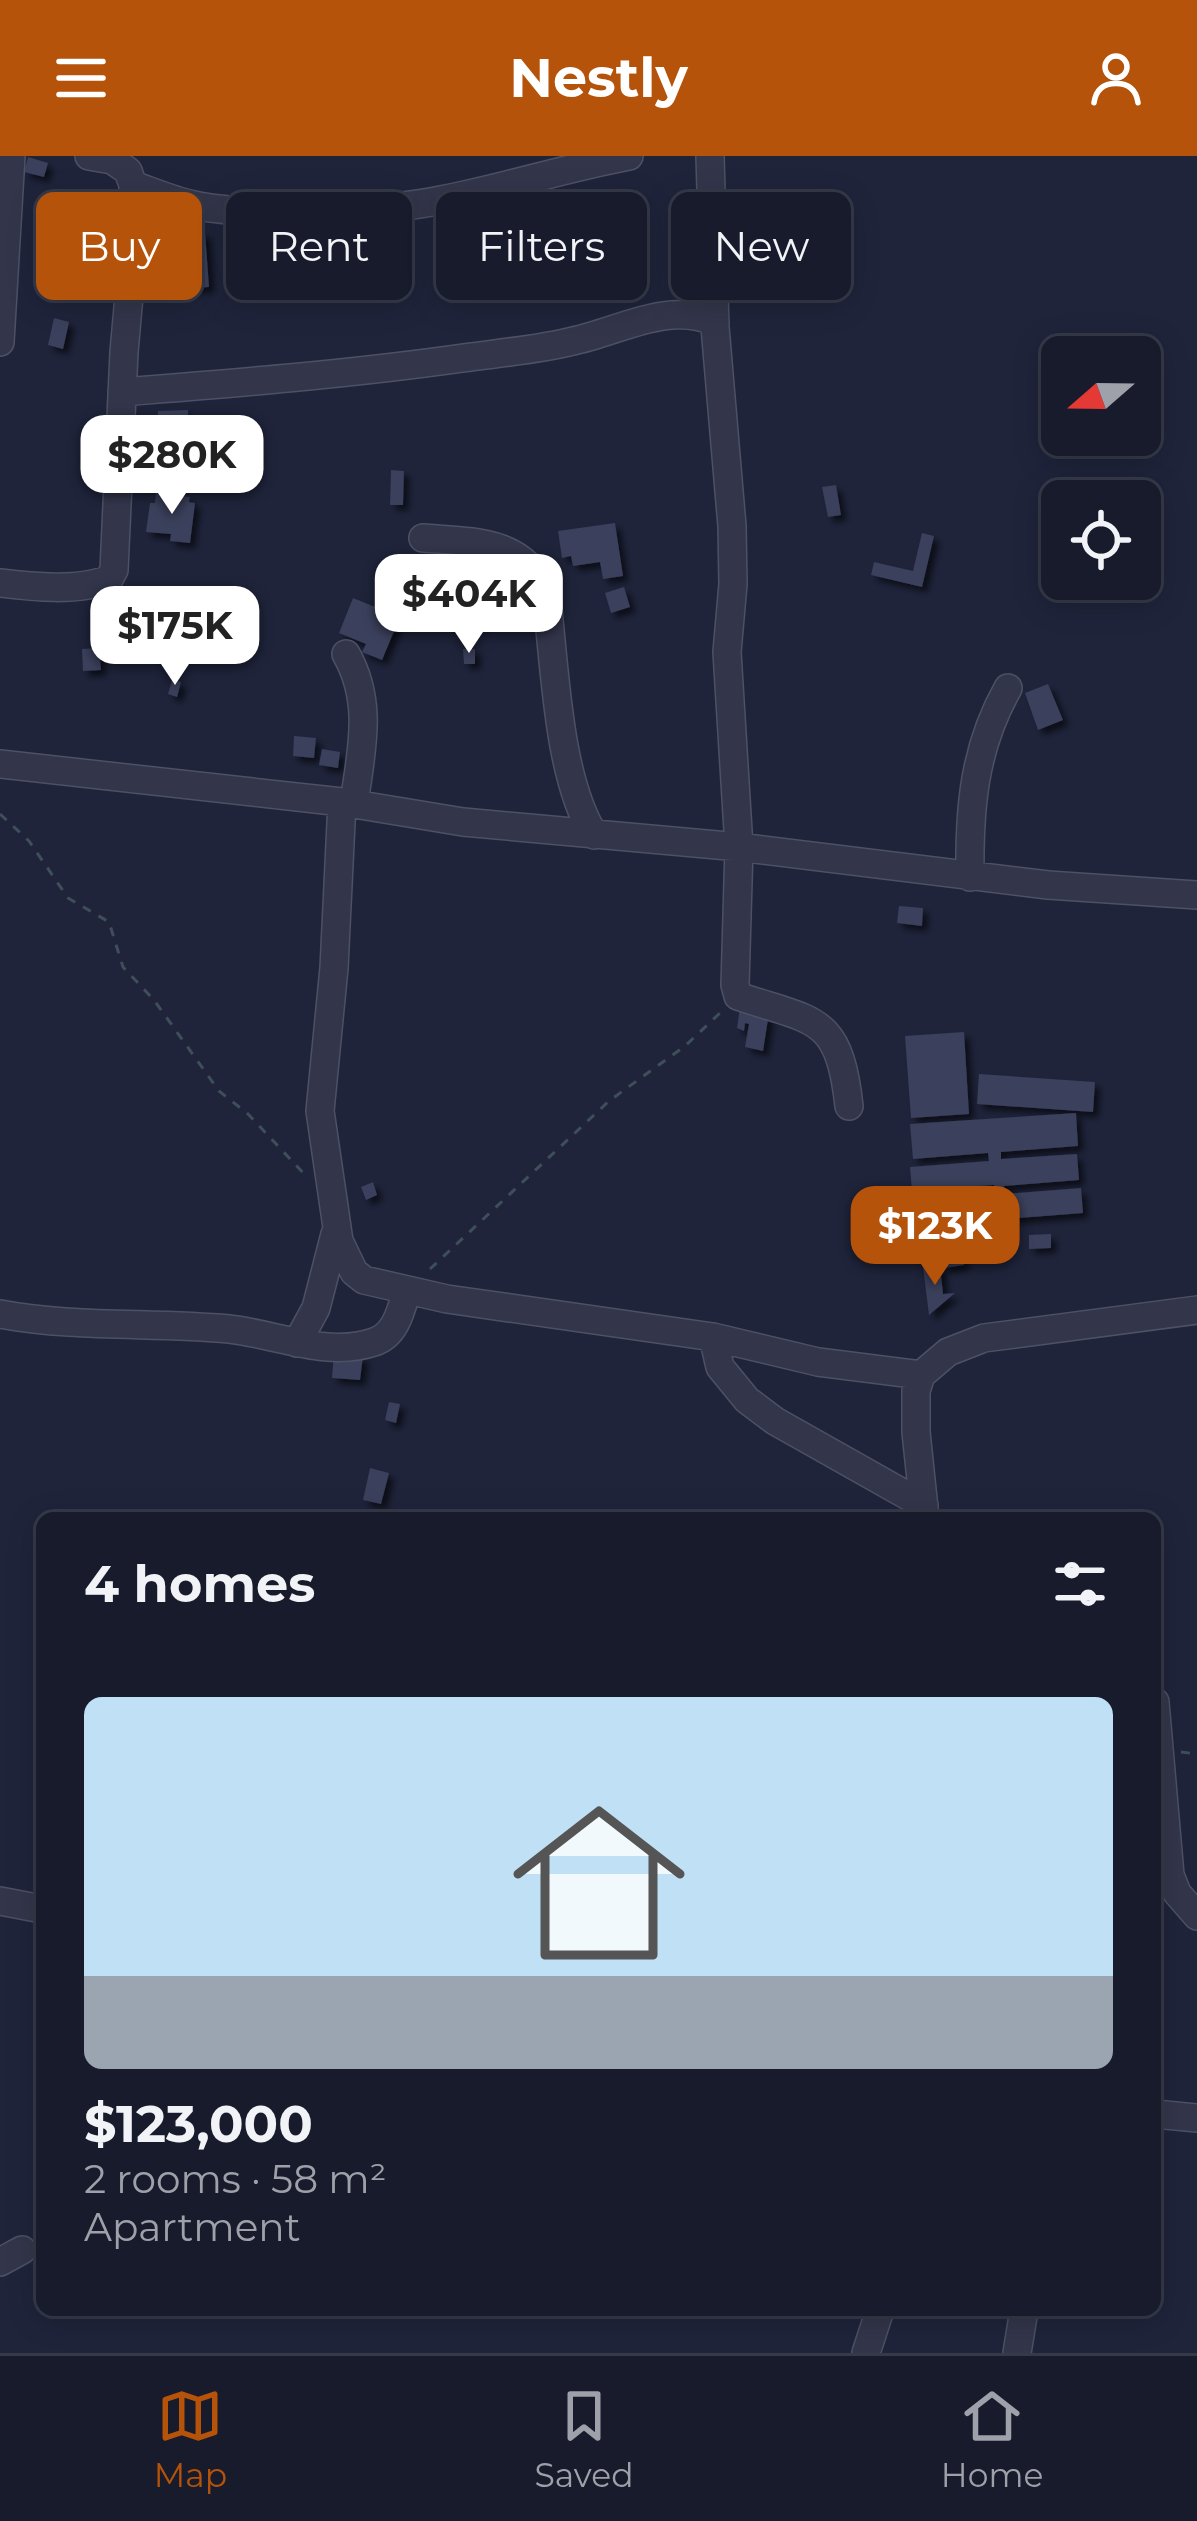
<!DOCTYPE html>
<html lang="en">
<head>
<meta charset="utf-8">
<style>
  :root { --surface:#171b2c; --page:#202434; --text:#f1f3f6; --muted:#9ea1a9; --line:#363948; --accent:#b45309 }
  body { margin:0; font-family:Montserrat,sans-serif; background:var(--page); color:var(--text); height:100vh; display:flex; flex-direction:column; font-size:45px; white-space:nowrap }
  * { box-sizing:border-box; margin:0 }
  p { font-size:39px; color:var(--muted) }
  .icon { flex:none; width:66px; height:66px; fill:none; stroke:currentColor; stroke-width:2; stroke-linecap:round; stroke-linejoin:round }
  .map { position:relative; flex:1; overflow:hidden }
  .drawer { position:absolute; left:36px; top:1356px; width:1125px; height:804px; display:flex; flex-direction:column; background:var(--surface); border-radius:18px; box-shadow:0 6px 30px #0003,0 0 0 3px var(--line) }
  .drawer>* { flex:none }
  .hud { position:absolute; left:36px; top:36px; width:1125px; height:108px; display:flex; gap:24px }
  .needle { width:78px; rotate:250deg }
  .controls { position:absolute; left:1041px; top:180px; display:grid; gap:24px }
  .controls a { display:grid; place-items:center; width:120px; height:120px; border-radius:18px; background:var(--surface); box-shadow:0 6px 30px #0003,0 0 0 3px var(--line); font-size:60px }
  .price { position:absolute; translate:-50% -102px; padding:0 27px; border-radius:24px; background:#fff; color:#222; font-size:39px; line-height:78px; filter:drop-shadow(0 3px 6px #0008) }
  .price::after { content:''; position:absolute; left:50%; top:72px; width:36px; height:27px; margin-left:-18px; background:inherit; clip-path:polygon(0 0,100% 0,50% 100%) }
  .price.selected { background:var(--accent); color:#fff }
  ul { padding:0; list-style:none }
  li { display:grid; align-content:center; gap:24px; height:636px; padding:0 48px }
  li+li { border-top:3px solid var(--line) }
  li span { display:grid; place-items:center; height:372px; border-radius:18px; color:#555 }
  li>.icon { margin-inline-start:auto }
  span .icon { width:216px; height:216px; fill:#fffc; stroke-width:1 }
  li b { font-size:51px }
  h2 { display:flex; justify-content:space-between; align-items:center; height:144px; padding:0 48px; font-size:51px }
  .tag { padding:0 42px; border-radius:18px; background:var(--surface); box-shadow:0 6px 30px #0003,0 0 0 3px var(--line); font-size:42px; line-height:108px }
  .tag.selected { background:var(--accent); color:#fff }
  header { display:flex; justify-content:space-between; align-items:center; height:156px; padding:0 48px; background:var(--accent); color:#fff; font-size:54px; font-weight:700 }
  .menu { display:flex; justify-content:space-around; align-items:center; height:168px; border-top:3px solid var(--line); background:var(--surface); font-size:33px; color:var(--muted) }
  .menu a { display:grid; justify-items:center; gap:6px }
  .menu .selected { color:var(--accent) }
  .map>svg:first-child { display:block }
  .building { fill:#3b3f5b; filter:url(#shadow) }
  .lines { fill:none; stroke-linecap:round; stroke-linejoin:round }
  .minor-casing { stroke:#4d5165; stroke-width:30 }
  .path { stroke:#3f4f59; stroke-width:3; stroke-dasharray:9 9; stroke-linecap:butt }
  .minor { stroke:#33364b; stroke-width:27 }
</style>
</head>
<body>
<header><svg class="icon" aria-label="menu" viewBox="0 0 24 24"><path d="M4 6h16M4 12h16M4 18h16"/></svg>Nestly<svg class="icon" aria-label="person" viewBox="0 0 24 24"><circle cx="12" cy="8" r="4"/><path d="M4 21q1-7 8-7t8 7"/></svg></header>
<div class="map">
<svg width="1197" height="2197" viewBox="0 0 1197 2197">
  <defs>
    <filter id="shadow"><feDropShadow dx="5.5" dy="5.5" stdDeviation="3" flood-color="#0009"/></filter>
  </defs>
  <rect width="100%" height="100%" fill="#1f243b"/>
  <path class="building" d="M28,1l20,6 -4,14 -20,-5z
    M205,76l4,55 -31,2 -3,-55z
    M326,98h12v30h-13z
    M54,162l15,4 -6,27 -15,-4z
    M188,254l2,53 -34,1 2,-53z
    M391,314l13,1 -1,34h-13z
    M836,329l5,30 -13,2 -6,-30z
    M156,337l34,4 -1,5 6,1 -5,40 -20,-2 1,-7 -25,-2 4,-29h5z
    M615,367l8,53 -20,3 -3,-17 -27,4 -2,-10 -9,2 -4,-27z
    M922,377l12,3 -12,51 -51,-12 3,-13 39,9z
    M624,431l6,20 -19,6 -6,-20z
    M353,442l47,19 -18,43 -20,-8 4,-8 -27,-11z
    M99,492l2,22 -18,1 -1,-22z
    M463,493h12v15h-11z
    M172,524l9,2 -4,15 -9,-3z
    M1048,528l15,36 -25,10 -13,-37z
    M294,580l22,2 -2,20 -21,-2z
    M322,593l18,3 -2,16 -19,-3z
    M899,750l24,2 -1,18 -25,-3z
    M740,851l29,6 -6,38 -18,-4 4,-23 -4,-1 -1,8 -7,-3z
    M964,876l5,82 -58,4 -6,-82z
    M979,918l116,8 -2,30 -116,-8z
    M1076,957l2,33 -77,6v7l76,-5 2,26 -75,6 1,8 76,-6 2,25 -168,13 -2,-27 82,-6 -1,-8 -82,6 -2,-24 79,-6 -1,-8 -75,6 -3,-35z
    M373,1026l4,13 -11,5 -5,-13z
    M1051,1078v14l-22,1v-14z
    M963,1098l1,11 -20,3 -2,-12z
    M940,1109l3,29 12,-1 -26,22 -6,-48z
    M334,1197l29,3 -3,24 -28,-2z
    M389,1246l11,2 -4,19 -11,-3z
    M370,1312l19,5 -8,31 -18,-4z"/>
  <g class="lines">
    <defs>
      <path id="minor" d="M710,0l5,171 17,199 1,58 -6,68 12,195 -4,138 3,11c76,26 101,18 111,110
        M133,29c20,7 41,16 61,20 54,12 193,7 247,-5 63,-12 124,-32 188,-44
        M0,186l11,-186
        M122,236c114,-9 228,-18 341,-34 36,-5 74,-8 110,-17 47,-10 95,-40 142,-19
        M423,382c51,4 99,1 123,54 9,72 11,183 48,243
        M0,427c31,4 79,9 109,-4l5,-9 10,-218 10,-112 -1,-55 -5,-14 -16,-11 -23,-4
        M346,498c28,49 15,97 8,150
        M0,608l342,38 121,20 276,25 309,38 149,10
        M342,646l-8,166 -14,143 19,130 15,31 10,8 83,19 266,38 105,25 103,13
        M970,721c-1,-69 4,-129 38,-189
        M0,1158c74,14 154,8 229,15 47,5 98,29 145,13 22,-7 27,-32 33,-52
        M713,1181l7,30 27,33 28,21 149,84
        M297,1187l19,-35 19,-74
        M925,1362l-9,-86v-41l5,-16 27,-23 36,-14 213,-28
        M1155,1546l15,173 7,18 20,23
        M0,1745l42,8
        M1155,1958l42,4
        M0,2106l22,-12
        M866,2197l14,-43
        M1017,2197l7,-43"/>
    </defs>
    <use href="#minor" class="minor-casing"/>
    <path class="path" d="M0,658l29,27 39,57 41,24 14,45 31,33 65,91 29,23 59,63
      M430,1113l179,-168 76,-55 35,-33
      M1181,1596l16,2"/>
    <use href="#minor" class="minor"/>
  </g>
</svg>
<div class="controls">
<a><svg class="needle" viewBox="-14 -14 28 28"><path d="M0-13l5 13h-10z" fill="#e53935"/><path d="M0 13l5-13h-10z" fill="#9ea1a9"/></svg></a>
<a><svg class="icon" aria-label="locate" viewBox="0 0 24 24"><circle cx="12" cy="12" r="6"/><path d="M12 2v4M12 18v4M2 12h4M18 12h4"/></svg></a>
</div>
<b class="price" style="left:172px;top:361px">$280K</b>
<b class="price" style="left:469px;top:500px">$404K</b>
<b class="price" style="left:175px;top:532px">$175K</b>
<b class="price selected" style="left:935px;top:1132px">$123K</b>
<div class="hud">
<a class="tag selected">Buy</a>
<a class="tag">Rent</a>
<a class="tag">Filters</a>
<a class="tag">New</a>
</div>
<section class="drawer">
<h2>4 homes<svg class="icon" aria-label="filters" viewBox="0 0 24 24"><path d="M4 7h16M4 17h16"/><circle cx="9" cy="7" r="2"/><circle cx="15" cy="17" r="2"/></svg></h2>
<ul>
<li><span style="background:linear-gradient(#bfe0f5 75%,#9aa5b1 0)"><svg class="icon" aria-label="home" viewBox="0 0 24 24"><path d="M3 11l9-7 9 7M6 9v11h12V9"/></svg></span><div><b>$123,000</b><p>2 rooms · 58 m²</p><p>Apartment</p></div></li>
</ul>
</section>
</div>
<nav class="menu">
<a class="selected"><svg class="icon" aria-label="map" viewBox="0 0 24 24"><path d="M3 6l6-2 6 2 6-2v14l-6 2-6-2-6 2zM9 4v14M15 6v14"/></svg>Map</a>
<a><svg class="icon" aria-label="saved" viewBox="0 0 24 24"><path d="M7 4h10v16l-5-4-5 4z"/></svg>Saved</a>
<a><svg class="icon" aria-label="home" viewBox="0 0 24 24"><path d="M3 11l9-7 9 7M6 9v11h12V9"/></svg>Home</a>
</nav>
</body>
</html>
